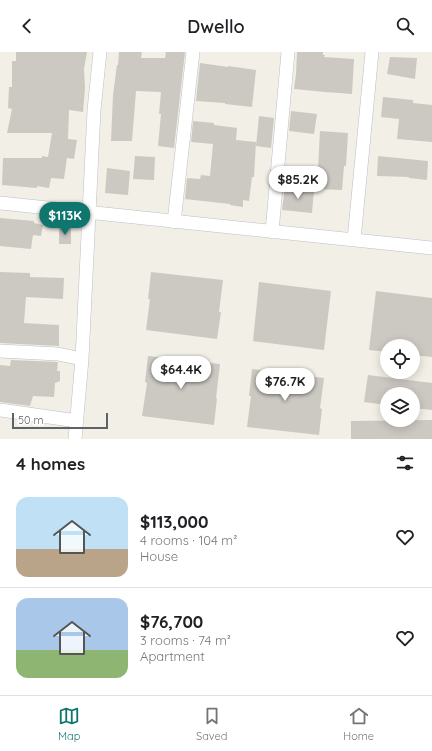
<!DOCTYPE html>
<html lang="en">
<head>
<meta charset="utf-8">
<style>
  :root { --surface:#fff; --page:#f6f6f6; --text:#202124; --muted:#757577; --line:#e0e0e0; --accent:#0f766e }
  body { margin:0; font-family:Quicksand,sans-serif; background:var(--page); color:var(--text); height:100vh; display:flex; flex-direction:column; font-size:15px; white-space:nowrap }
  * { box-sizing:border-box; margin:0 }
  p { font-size:13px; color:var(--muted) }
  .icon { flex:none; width:22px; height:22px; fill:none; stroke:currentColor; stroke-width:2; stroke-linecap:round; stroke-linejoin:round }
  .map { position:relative; height:387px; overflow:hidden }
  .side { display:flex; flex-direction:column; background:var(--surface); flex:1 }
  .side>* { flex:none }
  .tools { position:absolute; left:380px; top:287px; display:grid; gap:8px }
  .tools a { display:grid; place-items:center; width:40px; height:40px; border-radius:50%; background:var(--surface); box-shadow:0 2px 10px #0003; font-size:20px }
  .scale { position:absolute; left:12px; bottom:10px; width:96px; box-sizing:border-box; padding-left:4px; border:2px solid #5d6168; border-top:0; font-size:11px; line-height:14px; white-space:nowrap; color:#5d6168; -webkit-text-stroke:3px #fff; paint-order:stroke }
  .price { position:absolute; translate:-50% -34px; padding:0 9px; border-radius:14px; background:#fff; color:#222; font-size:13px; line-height:26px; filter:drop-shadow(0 1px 2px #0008) }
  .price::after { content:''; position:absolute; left:50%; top:24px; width:12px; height:9px; margin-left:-6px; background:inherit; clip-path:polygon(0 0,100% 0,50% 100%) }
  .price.active { background:var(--accent); color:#fff }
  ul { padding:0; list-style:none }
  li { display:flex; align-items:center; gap:12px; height:100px; padding:0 16px }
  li+li { border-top:1px solid var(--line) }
  li span { display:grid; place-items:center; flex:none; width:112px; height:80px; border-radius:12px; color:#555 }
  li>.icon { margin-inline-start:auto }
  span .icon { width:48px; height:48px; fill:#fffc; stroke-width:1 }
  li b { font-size:17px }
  h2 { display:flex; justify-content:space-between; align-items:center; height:48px; padding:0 16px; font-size:17px }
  header { display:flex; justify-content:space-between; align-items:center; height:52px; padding:0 16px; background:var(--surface); font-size:18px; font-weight:600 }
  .tab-bar { display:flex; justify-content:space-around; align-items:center; height:56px; border-top:1px solid var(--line); background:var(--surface); font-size:11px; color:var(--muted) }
  .tab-bar a { display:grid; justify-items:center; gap:2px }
  .tab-bar .active { color:var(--accent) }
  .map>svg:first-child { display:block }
  .building { fill:#ccc9c3 }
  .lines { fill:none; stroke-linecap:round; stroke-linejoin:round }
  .street-casing { stroke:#bdbfc6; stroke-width:14 }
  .street { stroke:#fff; stroke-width:13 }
</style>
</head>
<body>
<header><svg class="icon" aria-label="back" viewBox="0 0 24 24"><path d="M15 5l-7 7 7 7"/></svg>Dwello<svg class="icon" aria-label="search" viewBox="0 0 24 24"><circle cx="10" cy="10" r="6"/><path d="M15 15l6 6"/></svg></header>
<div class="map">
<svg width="432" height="387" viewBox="0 0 432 387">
  <rect width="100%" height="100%" fill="#f1efe6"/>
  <path class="building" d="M16,0h71l-3,17 1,19 -2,24 -14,-2 -1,29 9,1 -3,19 -7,-1 -3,21 -13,-1 -2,10 -12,-2v2l-35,-3 1,-27h39v-2l6,1 4,-24h-45l5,-24 -4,-1 1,-21h3v-26h4z
    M119,0h23l-1,6h24l1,-6h19l-11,96 -16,-2 3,-32h-2l2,-22 -25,-1 -4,50h-21l2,-46 4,-30h1z
    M297,0h26v3h2l-1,2 30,2 -2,35 -27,-2 -31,-3 2,-15z
    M390,5l27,1 -2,21 -28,-5z
    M200,11l28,4v-1l28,4 -4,37 -27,-3v-1l-29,-2z
    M383,45l30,3v3l19,2v37l-35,-3 2,-20 -18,-2z
    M291,59l26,3 -3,20 -25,-3z
    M259,64l15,2 -3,30 -15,-2z
    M193,69l21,2v2l23,3 -1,12 20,2 -2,35h-2l-3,24 -6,-1v7l-13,-2v-1l-45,-5 2,-21 13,1 1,-4 9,1 3,-32 -22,-2z
    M320,79l28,2 -2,33h-2l-2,24 -28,-1 2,-20h2z
    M135,104l20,1 -1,23 -21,-1z
    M378,104l50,5 -1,19 -18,-2v-1l-32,-1z
    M107,116l23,3 -2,24 -23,-2z
    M285,135l29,3 -2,23 -30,-3z
    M0,166l34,3v2l9,2 -2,11 -8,-1 -2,14 -31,-3z
    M59,175l12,1v16h-12z
    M0,220l30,1v4l34,1 -1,21 -37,-2 -2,26 35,2v21l-59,-3z
    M151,220l72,8 -4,32h2l-4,27 -71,-9 4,-31h-2z
    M259,230l72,9 -7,59 -71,-9z
    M376,239l56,7v59l-19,-2v-9h-26v6l-18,-2z
    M148,304l72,8 -4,34h1l-3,27 -72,-9 5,-33 -2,-1z
    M11,308l47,2 -1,9h3v10l-5,2 -1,14 -21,-1 -3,10 -30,-4v-37l10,1z
    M252,317l72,9 -4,30 2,1 -3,26 -72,-8 4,-31h-2z
    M368,323l64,8v27l-19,-2v-14h-26v11l-23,-3z
    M432,368v19h-81v-18z"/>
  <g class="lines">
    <defs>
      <path id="street" d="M0,151l432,45
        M174,170l19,-170
        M272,180l16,-180
        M354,188l18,-188
        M0,299l58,3 24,5
        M0,358l77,11
        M75,387l7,-80 12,-249 6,-58"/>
    </defs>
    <use href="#street" class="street-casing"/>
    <use href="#street" class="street"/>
  </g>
</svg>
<div class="tools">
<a><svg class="icon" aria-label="locate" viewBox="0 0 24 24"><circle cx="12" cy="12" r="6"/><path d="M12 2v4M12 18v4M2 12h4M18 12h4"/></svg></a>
<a><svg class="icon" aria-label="layers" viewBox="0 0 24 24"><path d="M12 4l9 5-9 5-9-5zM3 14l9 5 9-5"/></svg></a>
</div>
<div class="scale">50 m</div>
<b class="price" style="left:298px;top:148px">$85.2K</b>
<b class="price active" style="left:65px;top:184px">$113K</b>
<b class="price" style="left:181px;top:338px">$64.4K</b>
<b class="price" style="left:285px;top:350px">$76.7K</b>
</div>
<section class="side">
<h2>4 homes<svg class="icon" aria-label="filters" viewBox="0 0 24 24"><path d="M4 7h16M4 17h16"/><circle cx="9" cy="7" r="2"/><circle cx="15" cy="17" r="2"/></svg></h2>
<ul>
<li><span style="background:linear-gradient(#bfe0f5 65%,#b9a48a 0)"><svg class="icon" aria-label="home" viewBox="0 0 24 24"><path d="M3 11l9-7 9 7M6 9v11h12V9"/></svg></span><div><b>$113,000</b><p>4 rooms · 104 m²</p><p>House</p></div><svg class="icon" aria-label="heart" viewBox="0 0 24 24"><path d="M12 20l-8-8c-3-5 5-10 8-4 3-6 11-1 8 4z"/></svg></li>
<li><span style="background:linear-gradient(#a9c7e8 65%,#8fb573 0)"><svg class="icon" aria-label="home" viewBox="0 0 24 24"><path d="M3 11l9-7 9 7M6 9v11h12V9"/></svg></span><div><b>$76,700</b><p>3 rooms · 74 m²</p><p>Apartment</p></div><svg class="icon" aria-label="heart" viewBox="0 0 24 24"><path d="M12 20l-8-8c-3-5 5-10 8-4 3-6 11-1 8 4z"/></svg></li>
</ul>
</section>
<nav class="tab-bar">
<a class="active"><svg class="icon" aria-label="map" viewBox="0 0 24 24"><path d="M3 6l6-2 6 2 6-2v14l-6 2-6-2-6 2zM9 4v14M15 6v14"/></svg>Map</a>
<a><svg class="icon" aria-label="saved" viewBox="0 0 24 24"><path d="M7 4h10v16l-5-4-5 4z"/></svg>Saved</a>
<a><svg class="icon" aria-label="home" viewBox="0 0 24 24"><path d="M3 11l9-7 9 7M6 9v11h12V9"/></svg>Home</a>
</nav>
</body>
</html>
